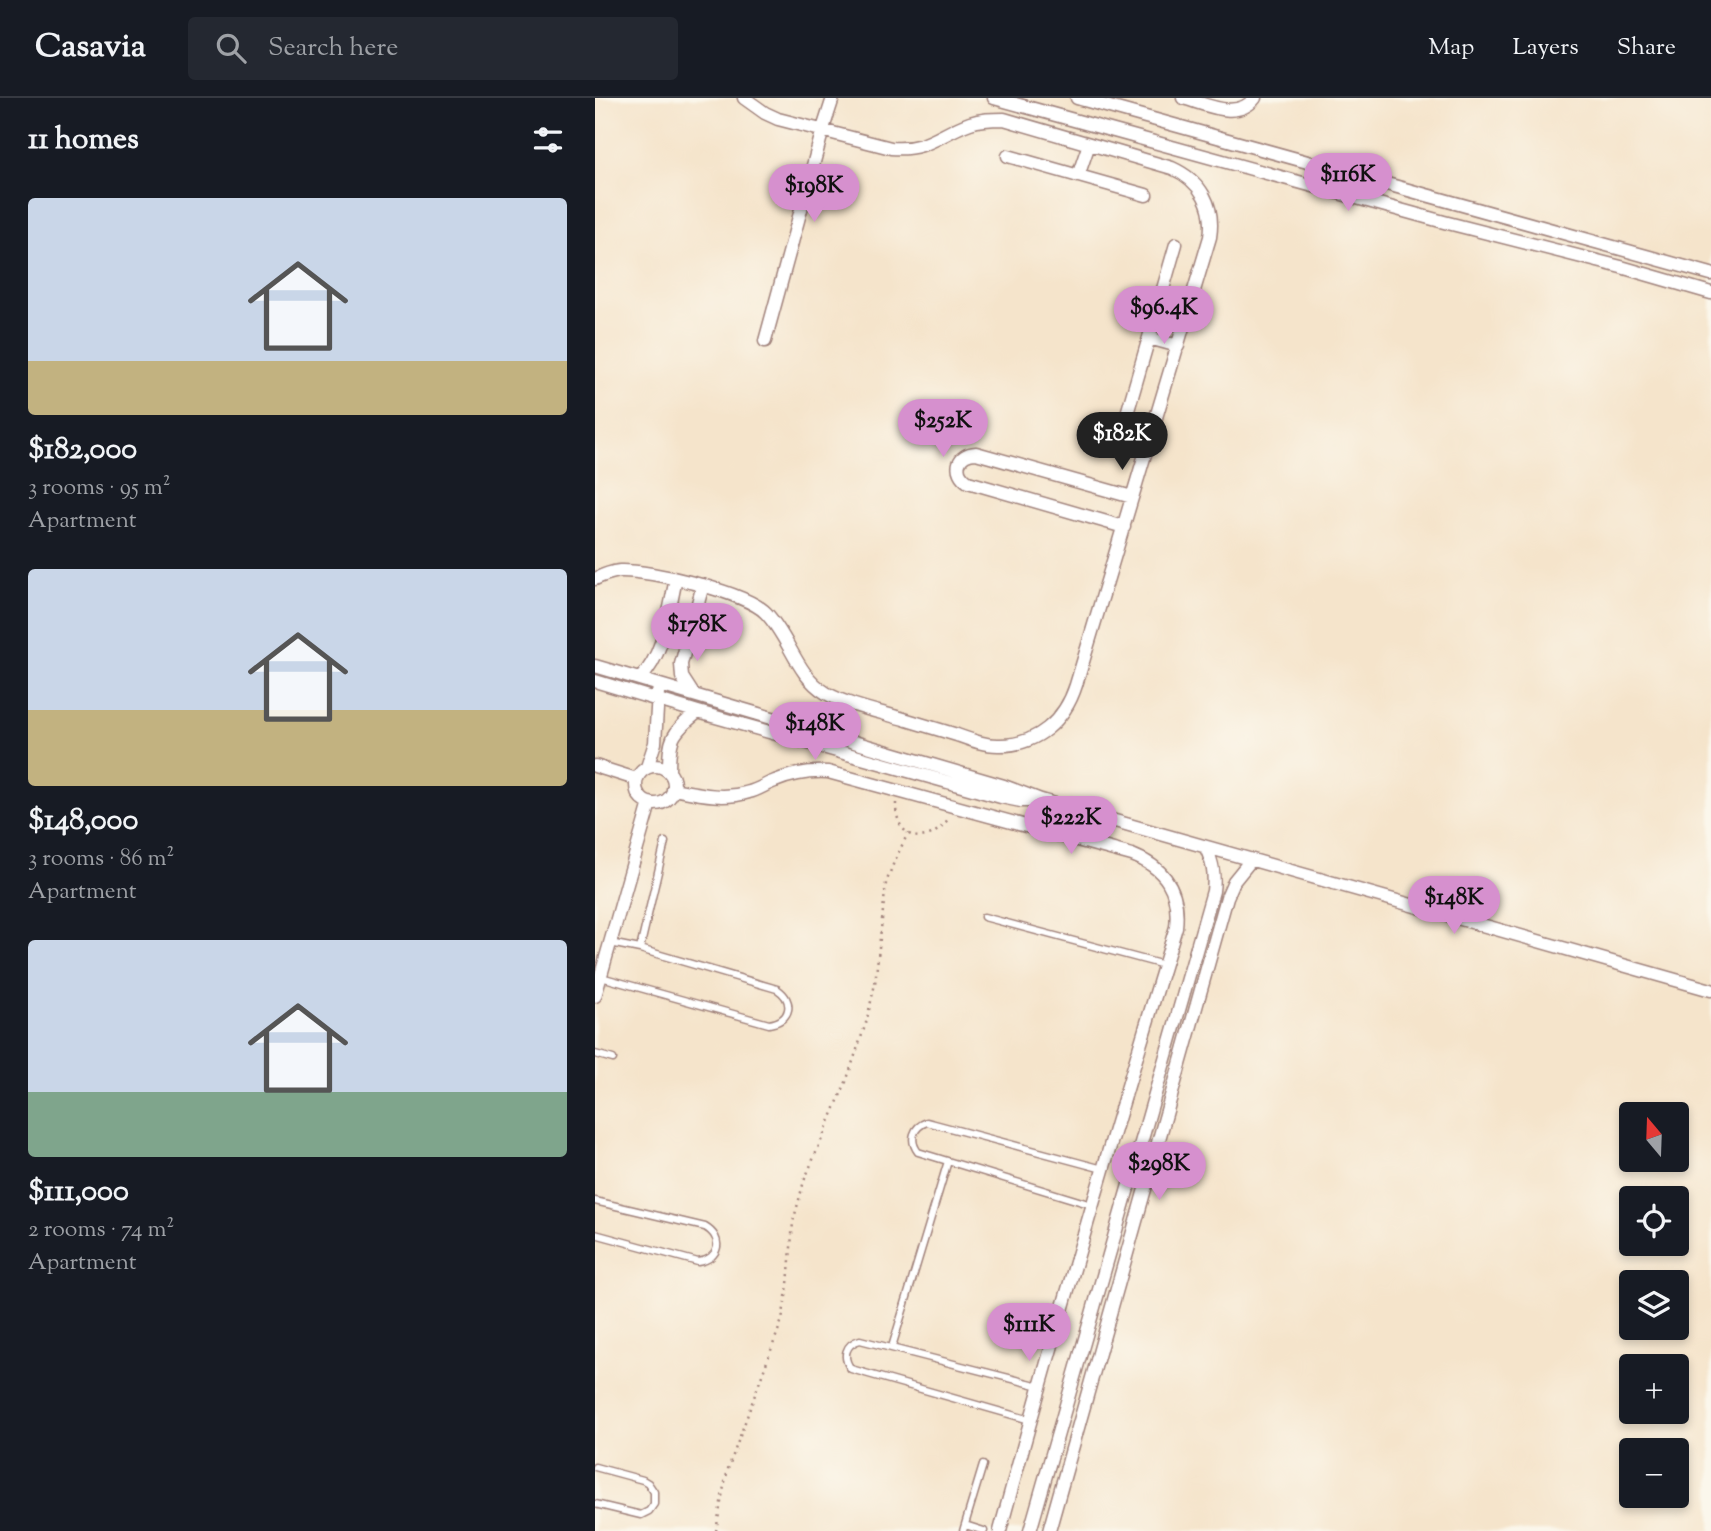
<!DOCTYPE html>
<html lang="en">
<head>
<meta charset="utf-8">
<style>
  :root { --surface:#171b24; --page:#242831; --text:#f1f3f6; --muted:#9ea1a6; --line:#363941; --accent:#d690ce }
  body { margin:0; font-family:"Sorts Mill Goudy",serif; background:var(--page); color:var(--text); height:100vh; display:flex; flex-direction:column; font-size:26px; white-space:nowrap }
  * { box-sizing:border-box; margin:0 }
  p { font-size:23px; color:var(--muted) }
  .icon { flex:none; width:38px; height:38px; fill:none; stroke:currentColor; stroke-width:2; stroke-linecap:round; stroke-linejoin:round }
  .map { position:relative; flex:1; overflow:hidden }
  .side { display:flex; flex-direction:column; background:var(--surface); width:595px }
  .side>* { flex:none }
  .needle { width:46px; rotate:341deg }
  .buttons { position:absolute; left:1024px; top:1004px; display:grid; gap:14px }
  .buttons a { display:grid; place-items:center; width:70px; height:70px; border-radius:7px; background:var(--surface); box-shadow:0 4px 10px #0003; font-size:35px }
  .price { position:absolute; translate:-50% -60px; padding:0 16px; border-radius:24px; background:var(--accent); color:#111; font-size:23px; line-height:46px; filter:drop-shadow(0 2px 4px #0008) }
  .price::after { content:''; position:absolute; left:50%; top:42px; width:21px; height:16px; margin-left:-10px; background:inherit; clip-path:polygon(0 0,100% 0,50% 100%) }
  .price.current { background:#222; color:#fff }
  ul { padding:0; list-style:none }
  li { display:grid; align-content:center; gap:14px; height:371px; padding:0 28px }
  li span { display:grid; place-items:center; height:217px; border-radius:7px; color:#555 }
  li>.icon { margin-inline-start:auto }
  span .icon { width:126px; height:126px; fill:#fffc; stroke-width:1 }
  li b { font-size:30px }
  h2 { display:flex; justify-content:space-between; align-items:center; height:84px; padding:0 28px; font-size:30px }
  header { display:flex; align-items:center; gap:42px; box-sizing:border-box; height:98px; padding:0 35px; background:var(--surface); border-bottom:2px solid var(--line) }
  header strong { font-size:33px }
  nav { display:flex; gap:38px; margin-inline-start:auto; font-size:24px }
  .search { width:490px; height:63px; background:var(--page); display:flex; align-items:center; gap:18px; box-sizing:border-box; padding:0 24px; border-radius:7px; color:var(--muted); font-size:26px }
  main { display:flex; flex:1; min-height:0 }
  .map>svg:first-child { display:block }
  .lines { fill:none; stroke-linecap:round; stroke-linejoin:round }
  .service-casing { stroke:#a0827b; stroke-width:9 }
  .minor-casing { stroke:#a0827b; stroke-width:15 }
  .path { stroke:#a0827b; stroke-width:2.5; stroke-dasharray:2 5; stroke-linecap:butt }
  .service { stroke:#fff; stroke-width:6 }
  .minor { stroke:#fff; stroke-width:12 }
</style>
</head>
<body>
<header>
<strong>Casavia</strong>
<div class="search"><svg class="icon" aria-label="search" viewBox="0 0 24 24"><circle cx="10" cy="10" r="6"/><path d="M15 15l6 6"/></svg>Search here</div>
<nav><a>Map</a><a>Layers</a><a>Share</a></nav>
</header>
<main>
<section class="side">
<h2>11 homes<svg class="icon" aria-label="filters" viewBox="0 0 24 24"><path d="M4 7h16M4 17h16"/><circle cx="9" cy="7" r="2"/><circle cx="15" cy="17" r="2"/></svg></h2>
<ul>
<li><span style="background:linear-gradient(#c9d6e8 75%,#c2b280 0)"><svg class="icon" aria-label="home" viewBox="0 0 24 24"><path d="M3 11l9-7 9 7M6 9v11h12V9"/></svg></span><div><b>$182,000</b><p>3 rooms · 95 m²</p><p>Apartment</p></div></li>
<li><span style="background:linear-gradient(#c9d6e8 65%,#c2b280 0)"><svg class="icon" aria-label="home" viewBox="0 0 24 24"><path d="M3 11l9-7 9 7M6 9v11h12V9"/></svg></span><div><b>$148,000</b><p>3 rooms · 86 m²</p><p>Apartment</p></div></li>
<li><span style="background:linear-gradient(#c9d6e8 70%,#7fa58c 0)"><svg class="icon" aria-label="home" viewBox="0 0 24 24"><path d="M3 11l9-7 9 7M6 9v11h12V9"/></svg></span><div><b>$111,000</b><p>2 rooms · 74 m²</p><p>Apartment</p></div></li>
</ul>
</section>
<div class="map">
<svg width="1116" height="1433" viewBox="0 0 1116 1433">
  <rect width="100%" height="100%" fill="#fbf7ec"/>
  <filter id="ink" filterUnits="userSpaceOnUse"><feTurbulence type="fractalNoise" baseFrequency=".0143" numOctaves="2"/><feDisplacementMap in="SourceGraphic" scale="14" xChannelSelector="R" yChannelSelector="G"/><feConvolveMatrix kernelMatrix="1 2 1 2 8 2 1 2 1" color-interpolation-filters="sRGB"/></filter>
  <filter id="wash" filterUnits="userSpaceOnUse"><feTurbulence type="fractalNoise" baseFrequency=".00686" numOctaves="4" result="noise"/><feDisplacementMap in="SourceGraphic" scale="28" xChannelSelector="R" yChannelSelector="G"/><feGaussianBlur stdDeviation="1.57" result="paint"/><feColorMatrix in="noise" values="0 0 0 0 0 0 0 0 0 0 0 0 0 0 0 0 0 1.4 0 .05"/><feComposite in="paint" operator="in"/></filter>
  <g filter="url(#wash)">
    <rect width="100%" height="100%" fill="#f5e4cb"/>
  </g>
  <g filter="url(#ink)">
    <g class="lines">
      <defs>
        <path id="service" d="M389,819l180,48
          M45,851l25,-107
          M6,879l168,47c22,-3 26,-23 8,-35l-137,-40 -30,-6
          M0,956l18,5
          M0,1103l110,26c19,11 15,32 -7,35l-103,-28
          M497,1107l-174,-53c-9,-12 -5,-25 9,-30l176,47
          M297,1249l56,-186
          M435,1322l-179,-51c-9,-12 -6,-25 9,-29l180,46
          M0,1369l48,13 5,3 6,9v12l-5,7 -8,4 -46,-11
          M370,1427l19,6
          M368,1433l20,-66"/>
        <path id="minor" d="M399,0l450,124 177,45 90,26
          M482,0l634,176
          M588,0c23,6 54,23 72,0
          M413,58l138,39
          M483,78l11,-32
          M554,240l29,8
          M170,243l58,-212 10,-31
          M525,340l56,-194
          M529,429l-156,-45c-16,-11 -11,-28 8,-29l156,44
          M0,481c8,-4 16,-7 25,-8 30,-1 126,21 146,42 24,25 30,62 60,80 23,13 55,19 81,27 17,5 33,10 50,15 14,5 27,10 41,10 39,1 67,-25 78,-60l134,-448c5,-31 -9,-56 -38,-69l-168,-49c-12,0 -23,0 -34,4 -31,11 -42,28 -79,25l-113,-29 -13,-6 -21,-15
          M0,568l409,120 37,14 670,190
          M45,581c25,-26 28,-66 36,-100
          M0,583l103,31 303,85 20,4h16
          M98,596l-11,-17 -1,-13 22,-79
          M0,668l41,13
          M41 687a19 19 0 1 1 38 0a19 19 0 1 1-38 0Z
          M52,669l8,-24 3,-51
          M74,674c0,-33 2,-39 29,-60
          M78,691c26,5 51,11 76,3 9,-2 17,-8 26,-11 17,-7 35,-10 53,-9l304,83c34,13 48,36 44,72 -61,200 -121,402 -176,604
          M0,898l55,-193
          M435,1433l183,-640c2,-16 0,-28 -7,-43
          M454,1433l178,-634 7,-16 17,-21"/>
      </defs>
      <use href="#service" class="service-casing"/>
      <use href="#minor" class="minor-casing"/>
      <path class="path" d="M301,705c-1,19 10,40 33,32 9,-3 15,-11 21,-18
        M121,1433l7,-40 5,-22 54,-149 6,-35 5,-63 11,-41 42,-99 20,-59 9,-39 11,-101 8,-21 14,-29"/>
      <use href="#service" class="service"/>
      <use href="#minor" class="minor"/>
    </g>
  </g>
</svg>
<div class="buttons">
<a><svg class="needle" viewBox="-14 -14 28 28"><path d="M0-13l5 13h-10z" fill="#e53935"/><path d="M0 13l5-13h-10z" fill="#9ea1a6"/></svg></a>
<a><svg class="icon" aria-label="locate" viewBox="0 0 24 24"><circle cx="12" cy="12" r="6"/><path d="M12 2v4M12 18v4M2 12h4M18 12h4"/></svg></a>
<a><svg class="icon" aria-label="layers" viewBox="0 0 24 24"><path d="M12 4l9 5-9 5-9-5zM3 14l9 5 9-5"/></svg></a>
<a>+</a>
<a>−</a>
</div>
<b class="price" style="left:753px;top:115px">$116K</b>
<b class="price" style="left:219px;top:126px">$198K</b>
<b class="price" style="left:569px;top:248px">$96.4K</b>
<b class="price" style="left:348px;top:361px">$252K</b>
<b class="price current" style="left:527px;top:374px">$182K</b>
<b class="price" style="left:102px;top:565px">$178K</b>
<b class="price" style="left:220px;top:664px">$148K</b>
<b class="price" style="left:476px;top:758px">$222K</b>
<b class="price" style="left:859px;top:838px">$148K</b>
<b class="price" style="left:564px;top:1104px">$298K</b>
<b class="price" style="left:434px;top:1265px">$111K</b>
</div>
</main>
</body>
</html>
